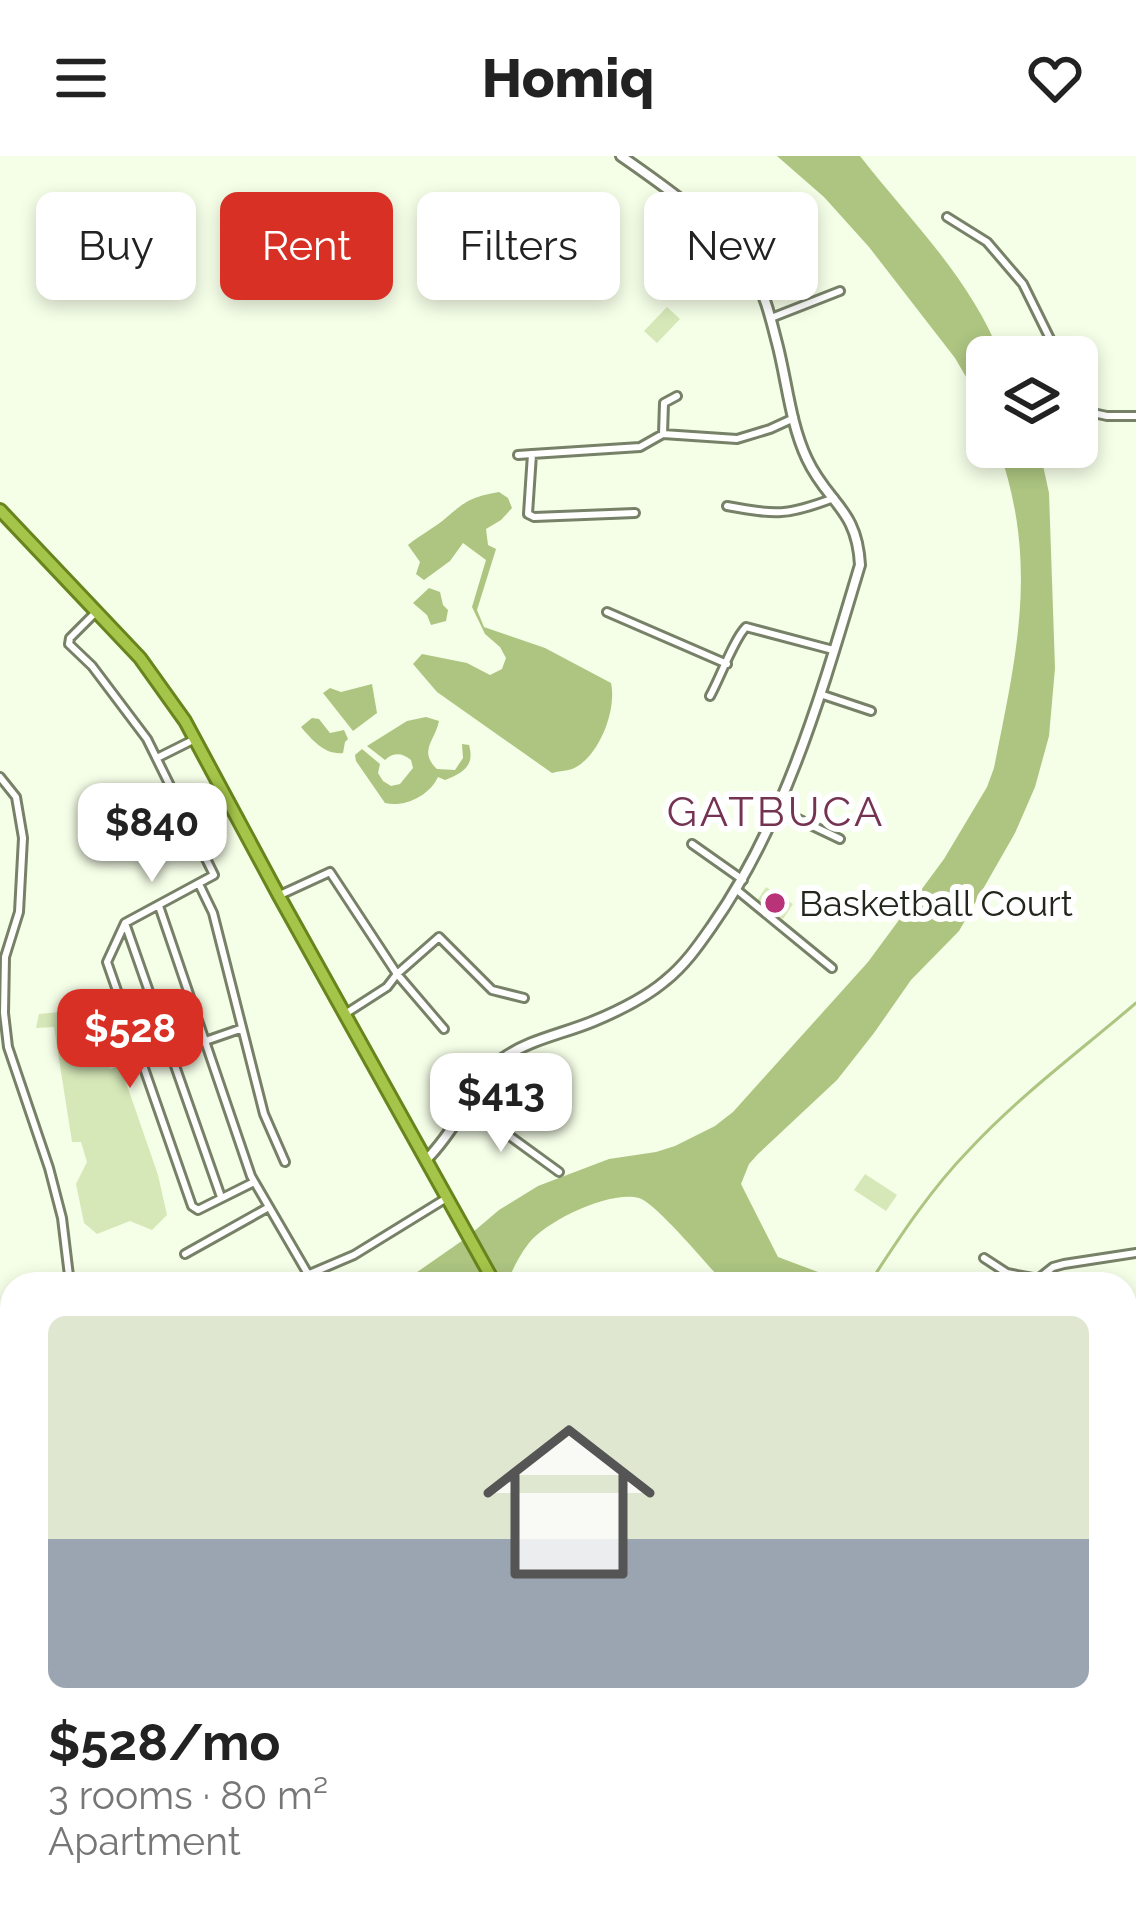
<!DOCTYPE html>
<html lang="en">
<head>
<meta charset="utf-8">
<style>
  :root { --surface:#fff; --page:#f2f2f2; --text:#222; --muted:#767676; --accent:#d93025 }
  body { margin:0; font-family:Raleway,sans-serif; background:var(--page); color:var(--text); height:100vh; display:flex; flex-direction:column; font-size:45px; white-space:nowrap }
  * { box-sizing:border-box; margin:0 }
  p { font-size:39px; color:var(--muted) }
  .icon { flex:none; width:66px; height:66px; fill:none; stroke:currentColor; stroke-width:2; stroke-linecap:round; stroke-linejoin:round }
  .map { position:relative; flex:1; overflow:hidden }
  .drawer { position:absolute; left:0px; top:1116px; width:1137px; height:660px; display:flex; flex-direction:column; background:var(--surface); border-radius:36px 36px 0 0; box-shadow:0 6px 18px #0003 }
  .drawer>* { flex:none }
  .guide { position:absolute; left:36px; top:36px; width:1065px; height:108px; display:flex; gap:24px }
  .buttons { position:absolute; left:966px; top:180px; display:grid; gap:24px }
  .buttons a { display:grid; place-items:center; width:132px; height:132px; border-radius:18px; background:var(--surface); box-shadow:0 6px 18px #0003; font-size:60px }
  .price { position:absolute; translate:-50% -102px; padding:0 27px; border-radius:24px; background:#fff; color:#222; font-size:39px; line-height:78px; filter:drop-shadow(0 3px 6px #0008) }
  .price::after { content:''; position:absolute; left:50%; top:72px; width:36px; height:27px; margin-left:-18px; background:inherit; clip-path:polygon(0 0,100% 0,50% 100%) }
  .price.selected { background:var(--accent); color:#fff }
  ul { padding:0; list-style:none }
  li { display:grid; align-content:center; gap:24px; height:636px; padding:0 48px }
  li span { display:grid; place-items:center; height:372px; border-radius:18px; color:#555 }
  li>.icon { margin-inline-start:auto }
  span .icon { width:216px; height:216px; fill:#fffc; stroke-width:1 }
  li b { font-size:51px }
  .tag { padding:0 42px; border-radius:18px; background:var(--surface); box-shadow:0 6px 18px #0003; font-size:42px; line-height:108px }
  .tag.selected { background:var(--accent); color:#fff }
  header { display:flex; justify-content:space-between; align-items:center; height:156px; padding:0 48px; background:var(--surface); font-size:54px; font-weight:800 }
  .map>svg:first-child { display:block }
  .green { fill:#d6e8b8 }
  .water { fill:#adc581 }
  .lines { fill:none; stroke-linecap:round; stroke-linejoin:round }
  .stream { stroke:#adc581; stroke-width:3 }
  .minor-casing { stroke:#778167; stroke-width:12 }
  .tertiary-casing { stroke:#778167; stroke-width:14 }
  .secondary-casing { stroke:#778167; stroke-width:15 }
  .trunk-casing { stroke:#68841d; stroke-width:16 }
  .minor { stroke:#fff; stroke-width:6 }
  .tertiary { stroke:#fff; stroke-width:8 }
  .secondary { stroke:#dde9bb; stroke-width:9 }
  .trunk { stroke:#a4c44a; stroke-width:10 }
  .poi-dot { fill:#b83378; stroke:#fff; stroke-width:4.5 }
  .labels { text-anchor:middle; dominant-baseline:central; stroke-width:12; stroke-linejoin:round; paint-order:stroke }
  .poi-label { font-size:36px; fill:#22261c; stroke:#fff; text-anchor:start }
  .quarter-label { font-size:42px; letter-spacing:3px; fill:#753352; stroke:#fff }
</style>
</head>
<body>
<header><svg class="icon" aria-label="menu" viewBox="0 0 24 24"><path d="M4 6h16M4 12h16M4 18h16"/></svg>Homiq<svg class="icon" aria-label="heart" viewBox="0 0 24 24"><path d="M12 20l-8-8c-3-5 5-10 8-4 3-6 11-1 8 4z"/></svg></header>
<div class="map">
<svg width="1136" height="1776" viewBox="0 0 1136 1776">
  <rect width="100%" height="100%" fill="#f5fee7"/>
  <path class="green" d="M667,151l13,12 -23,24 -13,-12z
    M766,731l27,17 -10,15 -26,-18z
    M99,852l-2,24 13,37 10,-4 38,110 9,40 -15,15 -22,-9 -33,13 -13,-11 -8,-39 11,-22 -6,-20h-9l-18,-115 -18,1 3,-14z
    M865,1018l32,21 -11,16 -32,-21z
    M330,1764h54l18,3 2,-3h115l3,12h-140v-4l-36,-7 -1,5h-15z
    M842,1764h84l5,12h-82z"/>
  <path class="water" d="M777,0h83c50,64 112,124 141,201h-14v56l-32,-55 -86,-111 -45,-50z
    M998,291h41l10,46 6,175 -6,68 -14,51 -20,46 -56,98 -48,49 -37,53 -37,47 -79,74 -9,10 -8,20 37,73 72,27h-125c-15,-16 -69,-81 -86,-86 -29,-8 -93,23 -110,45 -10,12 -16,27 -23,41h-106l66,-46 33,-28 39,-24 71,-27 47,-7 19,-6 40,-20 18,-14 135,-150 76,-103 43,-72 7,-19c23,-116 45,-205 4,-321z
    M499,336l9,6 4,10 -11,12 -15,9 2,16 8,4 -19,61 7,17 61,21 66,35c6,27 -12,75 -39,86 -6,2 -13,2 -20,4l-115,-81 -24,-28 9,-10 45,9 23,12 12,-6 4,-11 -6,-11 -15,-13 -13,-27 14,-47 -23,-17 -13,18 -26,19 -8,-6 4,-12 -12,-17c12,-10 28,-18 39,-28 20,-17 25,-20 52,-25z
    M429,432l11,4 3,13 5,5 -2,11 -15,4 -4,-10 -14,-12z
    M372,528l5,29 -24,18 -30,-38 7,-5 11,4z
    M426,561l13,4c-4,20 -21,30 -2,48l18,1 8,-12 -1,-14 7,1c6,21 -6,28 -24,35l-7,-3c-8,18 -33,31 -53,26l-29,-42 -1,-6 7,-6 18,15 -2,9 5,8 8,5 9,-2 13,-16 -2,-8c-9,-7 -17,-8 -26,0l-18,-14 40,-25z
    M312,562l7,1 11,14 14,-3 4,9 -3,3 -2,11c-18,2 -30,-12 -42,-26z
    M1125,1340l11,9v68l-11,-10z
    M65,1764h57l-6,12h-56z"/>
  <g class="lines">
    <path class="stream" d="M869,1128c30,-46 61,-94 100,-134 50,-54 111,-99 167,-147
      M1125,1234l11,7"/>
    <defs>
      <path id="minor" d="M947,61l40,25 36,42 36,73
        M771,162l69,-27
        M1077,239l7,16 23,5h29
        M663,278l1,-31 13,-7
        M518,299l14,-1
        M727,350c50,9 59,10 107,-8
        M635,357l-101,4 -6,-3 4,-60 108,-7 23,-13 74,5 33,-10 24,-11
        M97,455l-27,27 -1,6 23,22 55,73 67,136 -89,48 -18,39 85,244 6,4 56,-28
        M607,456l120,52
        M820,538l51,17
        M710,540c10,-18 24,-57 36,-69l87,23
        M157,602l38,-19
        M0,621l16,20 7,41 -4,74 -14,45 -1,56 4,34 41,121 13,50 8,66
        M777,653l63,30
        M692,688l51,36
        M199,728l14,29 51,201 21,48
        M737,734l95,78
        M280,739l50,-23 67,102 47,55
        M159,750l92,270 57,98
        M126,770l95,271
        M345,858l42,-27 10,-13 42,-37 53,53 32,8
        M142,907l98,-34
        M467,949l92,67
        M185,1098l84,-47
        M984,1102l23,15 31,6 9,5
        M1038,1123l15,-12 11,-3 72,-11
        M286,1128l68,-29 91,-56
        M1125,1170l11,6
        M0,1537l12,11
        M1125,1637l11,-5
        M0,1645l12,-17
        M1125,1736l11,24
        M0,1741l12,-14
        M238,1764l8,12
        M345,1764l1,12
        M959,1764l6,12
        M153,1776l7,-12
        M615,1776l33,-2
        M1030,1776l31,-12"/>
      <path id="tertiary" d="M426,1004c15,-15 27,-33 38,-51 12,-18 20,-36 38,-50 28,-20 61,-25 92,-38 24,-10 51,-23 71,-40 20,-16 33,-35 47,-55 75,-107 111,-238 148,-361 -3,-57 -32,-61 -53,-106 -17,-36 -20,-78 -30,-116 -6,-23 -12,-50 -25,-70 -32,-49 -84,-84 -131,-117
        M1125,1467l11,26"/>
      <path id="secondary" d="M648,1776l20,-12"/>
      <path id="trunk" d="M0,354l140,148 45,63 94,175 216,388
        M835,1764l6,12"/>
    </defs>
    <use href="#minor" class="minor-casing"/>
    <use href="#tertiary" class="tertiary-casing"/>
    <use href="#secondary" class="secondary-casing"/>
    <use href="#trunk" class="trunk-casing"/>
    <use href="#minor" class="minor"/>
    <use href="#tertiary" class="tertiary"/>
    <use href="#secondary" class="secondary"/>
    <use href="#trunk" class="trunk"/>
  </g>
  <circle class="poi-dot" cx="775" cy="747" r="12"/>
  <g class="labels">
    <g class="poi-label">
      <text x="799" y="747">Basketball Court</text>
    </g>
    <g class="quarter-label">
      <text x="776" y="655">GATBUCA</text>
    </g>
  </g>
</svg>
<div class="buttons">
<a><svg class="icon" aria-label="layers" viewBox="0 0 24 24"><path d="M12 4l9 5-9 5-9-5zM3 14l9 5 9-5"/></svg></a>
</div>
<b class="price" style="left:152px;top:729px">$840</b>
<b class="price selected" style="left:130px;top:935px">$528</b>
<b class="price" style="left:501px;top:999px">$413</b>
<div class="guide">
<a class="tag">Buy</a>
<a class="tag selected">Rent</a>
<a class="tag">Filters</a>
<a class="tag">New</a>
</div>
<section class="drawer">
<ul>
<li><span style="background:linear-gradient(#dfe7d0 60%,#9aa5b1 0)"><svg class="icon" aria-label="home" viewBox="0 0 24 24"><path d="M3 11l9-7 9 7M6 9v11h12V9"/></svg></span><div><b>$528/mo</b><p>3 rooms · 80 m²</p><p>Apartment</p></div></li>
</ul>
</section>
</div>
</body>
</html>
